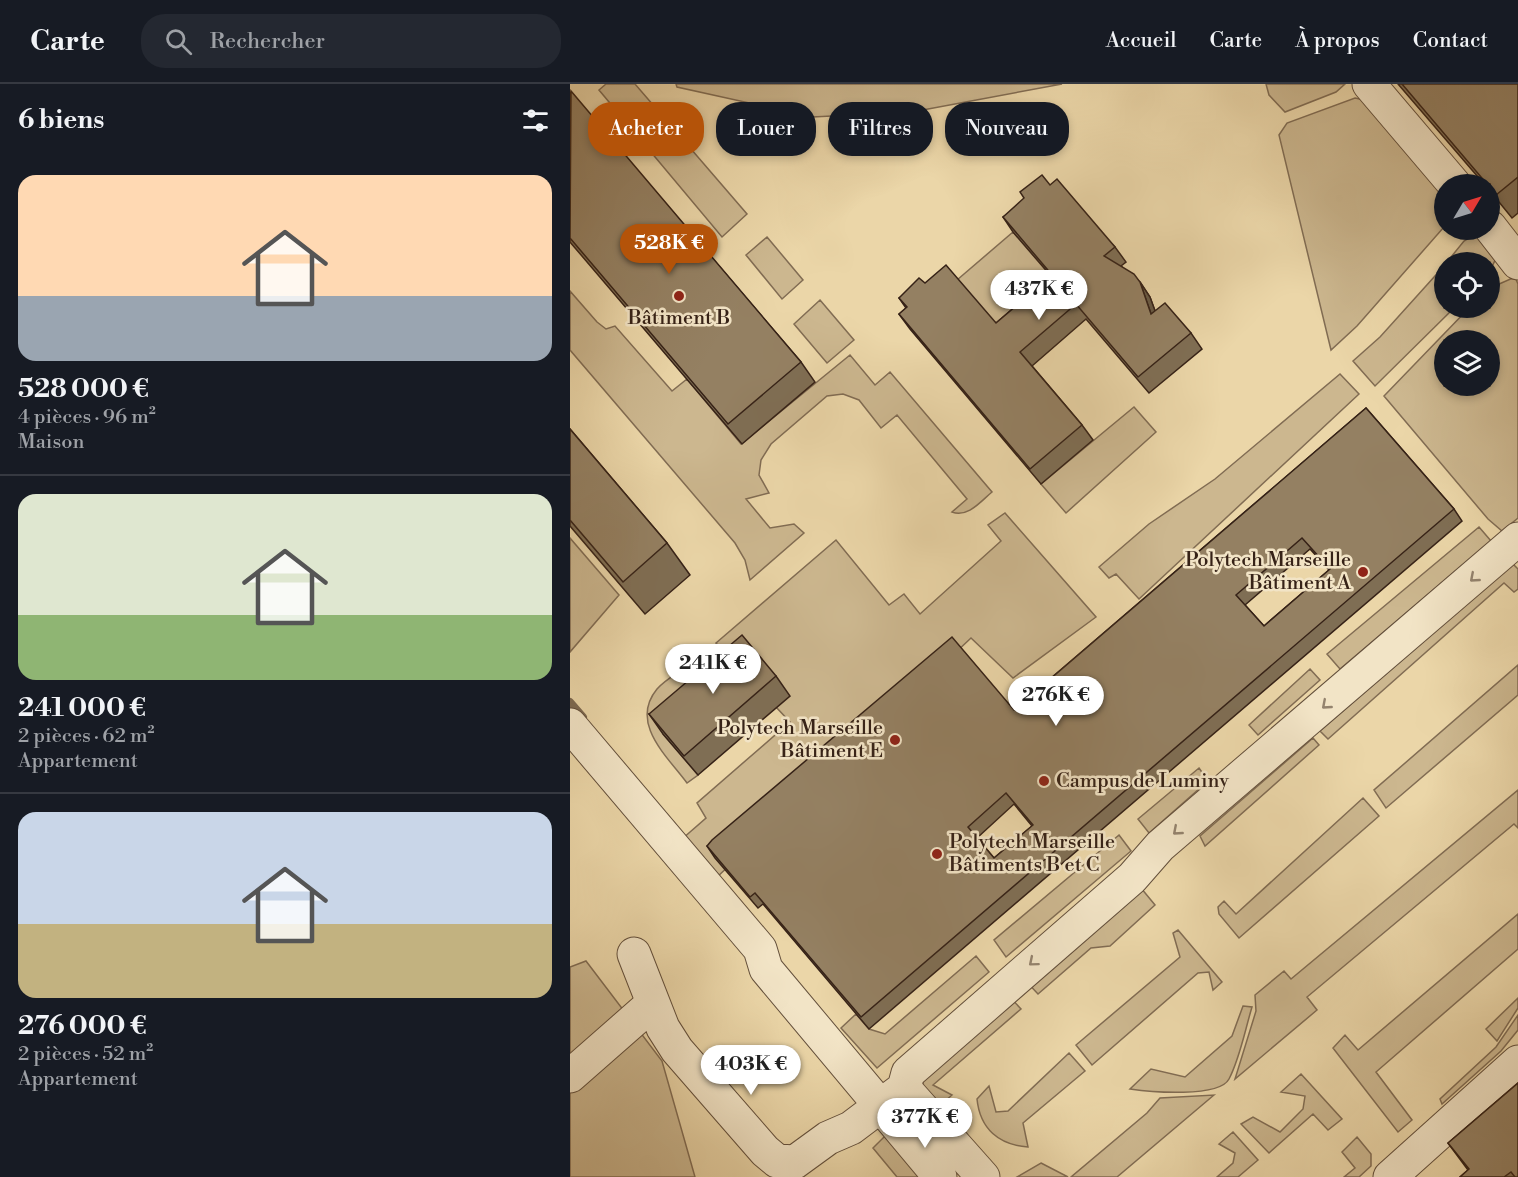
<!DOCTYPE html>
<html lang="fr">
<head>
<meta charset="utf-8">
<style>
  :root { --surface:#171b24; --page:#242831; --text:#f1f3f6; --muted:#9ea1a6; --line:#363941; --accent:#b45309 }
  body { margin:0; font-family:"Libre Bodoni",serif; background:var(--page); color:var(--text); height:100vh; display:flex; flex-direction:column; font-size:22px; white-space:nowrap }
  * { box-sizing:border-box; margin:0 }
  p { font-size:20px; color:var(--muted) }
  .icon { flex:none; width:33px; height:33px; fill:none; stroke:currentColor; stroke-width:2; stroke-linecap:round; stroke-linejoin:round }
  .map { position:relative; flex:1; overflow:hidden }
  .panel { display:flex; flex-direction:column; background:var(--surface); width:570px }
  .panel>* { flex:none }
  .guide { position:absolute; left:18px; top:18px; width:570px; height:54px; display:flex; gap:12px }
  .needle { width:39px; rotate:52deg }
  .fabs { position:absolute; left:864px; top:90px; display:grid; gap:12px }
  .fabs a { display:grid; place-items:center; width:66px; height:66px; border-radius:50%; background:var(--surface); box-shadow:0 3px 9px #0003; font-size:30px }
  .price { position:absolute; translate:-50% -51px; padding:0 14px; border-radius:21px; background:#fff; color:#222; font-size:20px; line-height:39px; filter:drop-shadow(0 2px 3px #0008) }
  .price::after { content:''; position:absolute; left:50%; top:36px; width:18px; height:14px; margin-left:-9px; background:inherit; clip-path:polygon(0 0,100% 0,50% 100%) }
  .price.selected { background:var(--accent); color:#fff }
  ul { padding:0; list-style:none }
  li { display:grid; align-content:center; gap:12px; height:318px; padding:0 18px }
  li+li { border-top:2px solid var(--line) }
  li span { display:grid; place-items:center; height:186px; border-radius:18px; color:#555 }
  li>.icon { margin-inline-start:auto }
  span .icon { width:108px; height:108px; fill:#fffc; stroke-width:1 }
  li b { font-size:26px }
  h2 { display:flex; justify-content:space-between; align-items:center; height:72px; padding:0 18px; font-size:26px }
  .chip { padding:0 21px; border-radius:24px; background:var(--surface); box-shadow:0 3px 9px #0003; font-size:21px; line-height:54px }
  .chip.selected { background:var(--accent); color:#fff }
  header { display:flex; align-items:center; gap:36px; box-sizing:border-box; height:84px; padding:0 30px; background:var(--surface); border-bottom:2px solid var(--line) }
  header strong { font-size:28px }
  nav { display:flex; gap:33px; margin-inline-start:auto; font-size:21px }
  .search { width:420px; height:54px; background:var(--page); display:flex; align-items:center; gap:15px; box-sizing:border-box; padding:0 21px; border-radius:24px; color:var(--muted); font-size:22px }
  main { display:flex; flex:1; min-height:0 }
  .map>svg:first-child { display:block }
  .green { fill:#ccb78f; stroke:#816c53; stroke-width:1.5; fill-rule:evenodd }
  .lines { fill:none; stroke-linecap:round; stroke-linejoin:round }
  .stream { stroke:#7d6951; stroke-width:8 }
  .minor-casing { stroke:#634f3b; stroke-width:35 }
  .minor { stroke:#f2e4c6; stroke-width:33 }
  .wall { fill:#7f6e54; stroke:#362217; stroke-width:1.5; fill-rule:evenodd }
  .shaded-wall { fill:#685a45; stroke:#362217; stroke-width:1.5 }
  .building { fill:#948062; stroke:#362217; stroke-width:1.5; fill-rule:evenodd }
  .oneway { stroke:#94836e }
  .poi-dot { fill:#8f2418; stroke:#f2e4c6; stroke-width:2 }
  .labels { text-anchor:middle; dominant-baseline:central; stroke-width:5; stroke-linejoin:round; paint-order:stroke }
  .poi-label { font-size:20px; fill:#362217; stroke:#f2e4c6; text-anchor:end }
</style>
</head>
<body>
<header>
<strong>Carte</strong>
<div class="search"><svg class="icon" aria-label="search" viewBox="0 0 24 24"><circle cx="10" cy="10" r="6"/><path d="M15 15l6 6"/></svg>Rechercher</div>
<nav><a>Accueil</a><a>Carte</a><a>À propos</a><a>Contact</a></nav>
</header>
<main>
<section class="panel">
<h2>6 biens<svg class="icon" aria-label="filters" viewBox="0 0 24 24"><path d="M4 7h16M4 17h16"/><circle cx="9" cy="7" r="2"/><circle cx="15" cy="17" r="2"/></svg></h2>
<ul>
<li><span style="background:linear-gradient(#ffd9b3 65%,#9aa5b1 0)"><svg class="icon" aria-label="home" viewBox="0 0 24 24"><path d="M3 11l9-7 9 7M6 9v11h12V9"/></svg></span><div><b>528 000 €</b><p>4 pièces · 96 m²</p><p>Maison</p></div></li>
<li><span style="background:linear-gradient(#dfe7d0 65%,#8fb573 0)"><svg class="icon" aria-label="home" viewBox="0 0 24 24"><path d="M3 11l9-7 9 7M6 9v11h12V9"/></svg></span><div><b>241 000 €</b><p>2 pièces · 62 m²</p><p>Appartement</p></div></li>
<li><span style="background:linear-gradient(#c9d6e8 60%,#c2b280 0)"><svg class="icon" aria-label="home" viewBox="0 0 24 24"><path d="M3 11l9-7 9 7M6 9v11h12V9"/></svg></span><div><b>276 000 €</b><p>2 pièces · 52 m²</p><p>Appartement</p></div></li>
</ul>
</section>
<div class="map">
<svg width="948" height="1093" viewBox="0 0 948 1093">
  <rect width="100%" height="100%" fill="#ebd6a8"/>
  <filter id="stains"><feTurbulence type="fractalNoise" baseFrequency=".00333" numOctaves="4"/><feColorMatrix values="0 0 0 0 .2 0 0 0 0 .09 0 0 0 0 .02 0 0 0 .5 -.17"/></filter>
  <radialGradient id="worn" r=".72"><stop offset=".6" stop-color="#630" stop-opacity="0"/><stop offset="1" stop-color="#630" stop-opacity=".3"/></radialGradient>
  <path class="green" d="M36,0h29l112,130 -25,23 -123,-147z
    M106,0h386l-150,28 -100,5 -135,-30z
    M696,0h79l-9,8 -51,20 -16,-17z
    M785,14l14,3 75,89v37l-87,99 -26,24 -52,-215 8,-12z
    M443,148l50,58 -56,48 -50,-58z
    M905,150l9,3 14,17 -8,17v-9h-43l17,-21z
    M197,153l36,43 -21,19 -36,-44z
    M874,182v42h10l-79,78 -22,-25 27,-24z
    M945,193l3,7v234l-16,13 -14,-12 -104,-123 85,-88h21v-20zM874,256h46v46h-46z
    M0,207l27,31 9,7 9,-3 57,65 15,-12 54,65 109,-89 25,30 15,-13 102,120c-11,9 -24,26 -40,20l15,-13 -70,-84 -16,13 -22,-28 -16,-6 -16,2 -56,48 -10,16 -2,15 10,18 -23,6 24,29 24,-4 10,9 -54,47 -5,-20 -10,-17 -165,-193z
    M250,216l34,40 -27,23 -33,-39z
    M770,290l19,20 -220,205 -23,-25 -7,4 -10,-11 50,-43 66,-45z
    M564,323l22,25 -90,81 -25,-29z
    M435,429l91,104 -83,61 -42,-40 -256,241 -33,-40 24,-21 -9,-15 93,-81 -74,-79 120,-103 53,65 15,-11 16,20 81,-73 -13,-16z
    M909,443l12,14 -151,128 -13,-15z
    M0,454l49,57 -49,57z
    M943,480l5,5v20l-4,3 -10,-9 -176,156 -8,-8z
    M121,579l22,28 -50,43 35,41 -11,8c-20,-27 -58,-60 -30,-94 9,-10 24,-18 34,-26z
    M948,581v30l-132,113 -12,-18z
    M740,585l10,11 -62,55 -9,-10z
    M743,654l6,7 -114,101 -5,-10z
    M629,684l9,13 -59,52 -11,-14z
    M948,706v38l-4,-4 -207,173 10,13 -82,69 21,-68 -1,-16 29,-24 7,8z
    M793,714l16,18 -140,122 -20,-24 -1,-7 6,-6 12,13z
    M549,751l12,16 -125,106 -12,-17z
    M571,804l14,17 -45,41 -19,2 -53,46 -13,-14z
    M948,830v35l-142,123 36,48 -14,12 -65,-84 12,-13 13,15z
    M608,846l44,52 -9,8 -4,-18 -11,1 -106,92 -16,-20 104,-88 -7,-24z
    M406,872l13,16 -112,96 -36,-40 15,-14 13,15 16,5z
    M16,877l76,100 33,116h-125v-210z
    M438,911l13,14 -88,76 19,10 -17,15 -12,-14v-15z
    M948,914v10l-21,33 -11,-12z
    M673,922l9,1c-7,23 -12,51 -23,72 -10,19 -79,13 -99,10l21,-20 34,8 47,-41z
    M948,931v15l-17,21 -59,53 -2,-5 56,-52z
    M499,969l16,18 -62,52 5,24c-29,-2 -48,-18 -51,-48l12,-13 7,26 12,-1z
    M731,990l41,45 -14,11 -15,-16 -44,39 -28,-29 12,-7 27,15 23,-23 2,-13 -24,-4z
    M644,1011l-97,82h-46l76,-64 13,-15z
    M319,1048l38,45h-30l-24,-29z
    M663,1048l25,28 -20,17h-21l16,-14 2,-10 -16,-9z
    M787,1053l14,17v12l-12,11h-15l11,-9 -13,-16z
    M471,1079l27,14h-51z"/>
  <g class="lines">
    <path class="stream" d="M0,618l13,15"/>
    <defs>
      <path id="minor" d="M799,0l85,100
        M920,143l28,36
        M0,641l190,224 6,20 174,208
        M64,870l29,74 14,22 88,101 12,10 18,1 33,-24 23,-10 53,-40 4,-15 224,-195 28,-32 358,-307
        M0,992l82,-72
        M334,1004l79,89
        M820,1093l128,-115"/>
    </defs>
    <use href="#minor" class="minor-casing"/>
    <use href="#minor" class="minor"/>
  </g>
  <path class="wall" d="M828,0h120v129l-6,5 -22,-27v-7h-6z
    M0,8l231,270 14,20 -73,62 -172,-202z
    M480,101l65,62 11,15 -5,4 19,16 10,15 5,14 36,22 11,16 -53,44 -63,-74 -54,47 50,59 11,15 -52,44 -131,-155 -11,-15 7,-6 -7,-10 26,-15 71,40 55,-47 -38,-44 -10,-15z
    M796,324l88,101 8,12 -593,508 -106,-125 -5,4 -43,-50 -8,-12 307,-136zM740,465l19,21 -65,56 -19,-21zM444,720l18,22 -38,32 -17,-20z
    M0,345l97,114 23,32 -45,39 -75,-88z
    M206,592l14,20 -92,79 -35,-41 -14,-20z
    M948,999v94h-58l8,-7 -20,-27z"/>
  <path class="shaded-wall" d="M570,198l10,15 12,33 -11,-16z"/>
  <path class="building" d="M832,0h116v93l-22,18 -6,-8v-3h-3z
    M1,7l230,271 -73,62 -158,-186z
    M472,91l8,10 7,-6 58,68 -11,9 30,18 6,8 11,32 14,-11 26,30 -53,44 -62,-73 -56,48 62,73 -52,44 -131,-155 8,-7 -8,-9 20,-20 6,5 21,-18 50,58 56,-48 -49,-58 21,-19 -4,-6z
    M796,324l88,101 -593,508 -106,-124 -5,4 -43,-51 5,-6 240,-203 62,73zM732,454l28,31 -66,57 -28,-31zM436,709l27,32 -39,33 -26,-31z
    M0,345l97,114 -44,39 -53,-62z
    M172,551l34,41 -92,80 -35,-42z
    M948,999v94h-3l-4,-5 -7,5h-44l9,-8 -21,-26z"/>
  <defs><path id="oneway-chevron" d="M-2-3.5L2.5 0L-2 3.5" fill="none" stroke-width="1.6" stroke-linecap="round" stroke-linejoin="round" transform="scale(1.5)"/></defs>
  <g class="oneway">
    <use href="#oneway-chevron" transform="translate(904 494) rotate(139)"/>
    <use href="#oneway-chevron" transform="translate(756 621) rotate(139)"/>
    <use href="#oneway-chevron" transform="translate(607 747) rotate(139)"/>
    <use href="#oneway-chevron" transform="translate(463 878) rotate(140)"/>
  </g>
  <g class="poi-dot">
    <circle cx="109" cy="212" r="6"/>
    <circle cx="793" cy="488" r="6"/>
    <circle cx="325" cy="656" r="6"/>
    <circle cx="474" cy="697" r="6"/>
    <circle cx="367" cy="770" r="6"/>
  </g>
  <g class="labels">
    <g class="poi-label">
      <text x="109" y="234" text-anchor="middle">Bâtiment B</text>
      <text x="781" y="476">Polytech Marseille<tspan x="781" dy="23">Bâtiment A</tspan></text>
      <text x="313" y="644">Polytech Marseille<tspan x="313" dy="23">Bâtiment E</tspan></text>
      <text x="486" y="697" text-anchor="start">Campus de Luminy</text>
      <text x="379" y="758" text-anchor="start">Polytech Marseille<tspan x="379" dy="23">Bâtiments B et C</tspan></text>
    </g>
  </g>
  <rect width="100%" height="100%" filter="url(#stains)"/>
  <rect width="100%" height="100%" fill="url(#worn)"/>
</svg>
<div class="fabs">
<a><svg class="needle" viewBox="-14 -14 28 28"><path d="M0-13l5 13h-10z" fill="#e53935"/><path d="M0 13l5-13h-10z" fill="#9ea1a6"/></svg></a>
<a><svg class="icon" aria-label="locate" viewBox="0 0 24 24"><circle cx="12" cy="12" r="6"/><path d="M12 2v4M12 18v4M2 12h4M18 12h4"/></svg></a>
<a><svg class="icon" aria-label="layers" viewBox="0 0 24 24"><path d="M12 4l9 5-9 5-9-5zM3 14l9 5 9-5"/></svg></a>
</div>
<b class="price selected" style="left:99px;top:191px">528K €</b>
<b class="price" style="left:469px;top:237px">437K €</b>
<b class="price" style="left:143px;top:611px">241K €</b>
<b class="price" style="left:486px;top:643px">276K €</b>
<b class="price" style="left:181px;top:1012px">403K €</b>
<b class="price" style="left:355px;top:1065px">377K €</b>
<div class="guide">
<a class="chip selected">Acheter</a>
<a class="chip">Louer</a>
<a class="chip">Filtres</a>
<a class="chip">Nouveau</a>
</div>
</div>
</main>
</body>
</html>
